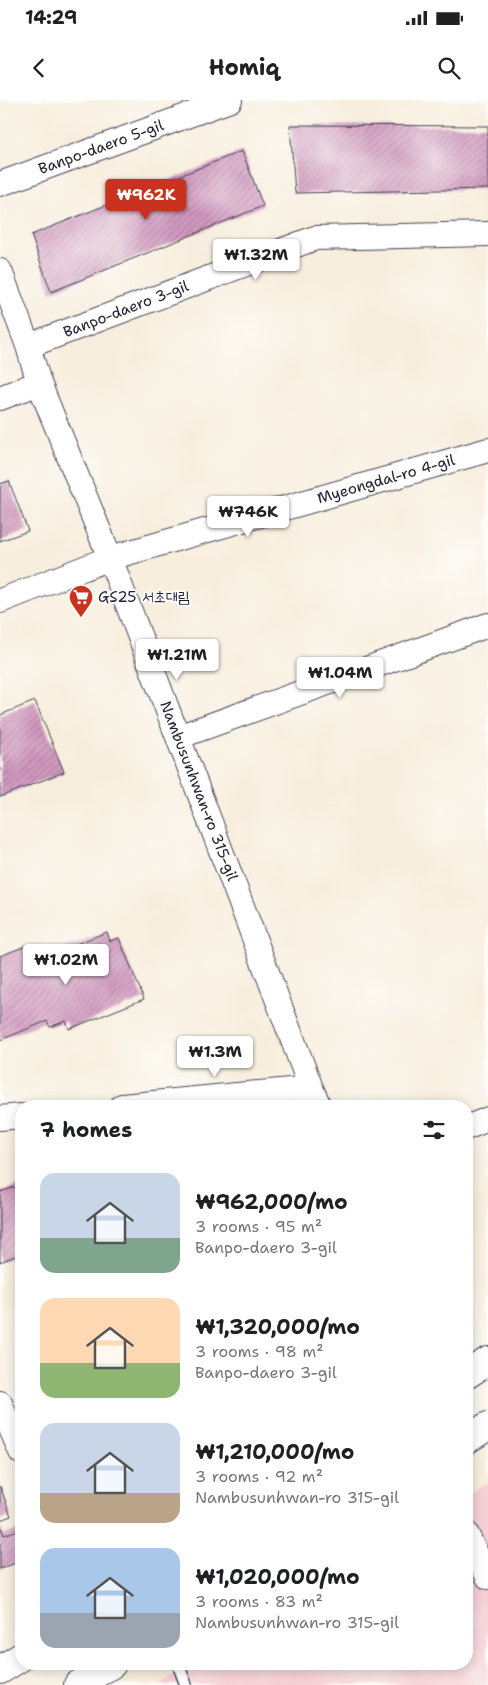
<!DOCTYPE html>
<html lang="en">
<head>
<meta charset="utf-8">
<style>
  :root { --surface:#fff; --page:#f6f6f6; --text:#202124; --muted:#757577; --accent:#c8321e }
  body { margin:0; font-family:"Shantell Sans","Poor Story",sans-serif; background:var(--page); color:var(--text); height:100vh; display:flex; flex-direction:column; font-size:19px; white-space:nowrap }
  * { box-sizing:border-box; margin:0 }
  p { font-size:16px; color:var(--muted) }
  .icon { flex:none; width:28px; height:28px; fill:none; stroke:currentColor; stroke-width:2; stroke-linecap:round; stroke-linejoin:round }
  .map { position:relative; flex:1; overflow:hidden }
  .side { position:absolute; left:15px; top:1000px; width:458px; height:570px; display:flex; flex-direction:column; background:var(--surface); border-radius:20px; box-shadow:0 2px 12px #0003 }
  .side>* { flex:none }
  .price { position:absolute; translate:-50% -42px; padding:0 11px; border-radius:5px; background:#fff; color:#222; font-size:16px; line-height:32px; filter:drop-shadow(0 1px 2px #0008) }
  .price::after { content:''; position:absolute; left:50%; top:30px; width:15px; height:11px; margin-left:-8px; background:inherit; clip-path:polygon(0 0,100% 0,50% 100%) }
  .price.selected { background:var(--accent); color:#fff }
  ul { padding:0; list-style:none }
  li { display:flex; align-items:center; gap:15px; height:125px; padding:0 25px }
  li span { display:grid; place-items:center; flex:none; width:140px; height:100px; border-radius:15px; color:#555 }
  li>.icon { margin-inline-start:auto }
  span .icon { width:60px; height:60px; fill:#fffc; stroke-width:1 }
  li b { font-size:21px }
  h2 { display:flex; justify-content:space-between; align-items:center; height:60px; padding:0 25px; font-size:21px }
  .status { display:flex; justify-content:space-between; align-items:center; height:35px; padding:0 25px; background:var(--surface); direction:ltr }
  .status svg { height:14px; fill:currentColor }
  header { display:flex; justify-content:space-between; align-items:center; height:65px; padding:0 25px; background:var(--surface); font-size:22px; font-weight:700 }
  .map>svg:first-child { display:block }
  .built { fill:#f6cfd6 }
  .building { fill:url(#building-hatch) }
  .lines { fill:none; stroke-linecap:round; stroke-linejoin:round }
  .lane-casing { stroke:#424153; stroke-width:14 }
  .street-casing { stroke:#424153; stroke-width:26 }
  .primary-casing { stroke:#424153; stroke-width:30 }
  .lane { stroke:#fff; stroke-width:11 }
  .street { stroke:#fff; stroke-width:24 }
  .primary { stroke:#fff; stroke-width:28 }
  .labels { text-anchor:middle; dominant-baseline:central; stroke-width:4; stroke-linejoin:round; paint-order:stroke }
  .street-label { font-size:15px; fill:#22223b; stroke:#fdfcf7 }
  .poi-label { font-size:15px; fill:#22223b; stroke:#fdfcf7; text-anchor:start }
</style>
</head>
<body>
<div class="status"><b>14:29</b><svg viewBox="0 0 49 12"><path d="M0 12V9h3v3zM5 12V6h3v6zM10 12V3h3v9zM15 12V0h3v12zM26 1h20v11H26zM47 4h2v5h-2z"/></svg></div>
<header><svg class="icon" aria-label="back" viewBox="0 0 24 24"><path d="M15 5l-7 7 7 7"/></svg>Homiq<svg class="icon" aria-label="search" viewBox="0 0 24 24"><circle cx="10" cy="10" r="6"/><path d="M15 15l6 6"/></svg></header>
<div class="map">
<svg width="488" height="1585" viewBox="0 0 488 1585">
  <defs>
    <pattern id="building-hatch" width="6" height="6" patternUnits="userSpaceOnUse" patternTransform="scale(1.25)"><rect width="6" height="6" fill="#d198bf"/><path d="M-1 1l2-2M0 6l6-6M5 7l2-2" fill="none" stroke="#a97c9c"/></pattern>
  </defs>
  <rect width="100%" height="100%" fill="#fdfcf7"/>
  <filter id="ink" filterUnits="userSpaceOnUse"><feTurbulence type="fractalNoise" baseFrequency=".02" numOctaves="2"/><feDisplacementMap in="SourceGraphic" scale="10" xChannelSelector="R" yChannelSelector="G"/><feConvolveMatrix kernelMatrix="1 2 1 2 8 2 1 2 1" color-interpolation-filters="sRGB"/></filter>
  <filter id="wash" filterUnits="userSpaceOnUse"><feTurbulence type="fractalNoise" baseFrequency=".0096" numOctaves="4" result="noise"/><feDisplacementMap in="SourceGraphic" scale="20" xChannelSelector="R" yChannelSelector="G"/><feGaussianBlur stdDeviation="1.12" result="paint"/><feColorMatrix in="noise" values="0 0 0 0 0 0 0 0 0 0 0 0 0 0 0 0 0 1.4 0 .05"/><feComposite in="paint" operator="in"/></filter>
  <g filter="url(#wash)">
    <rect width="100%" height="100%" fill="#f8eede"/>
    <path class="built" d="M488,1382v203h-329l33,-21h274v-169z"/>
    <g id="blocks">
      <path class="building" d="M290,25l198,1v63l-193,4z
        M242,51l21,55 -212,86 -20,-57z
        M9,381l19,50 -28,10v-57z
        M35,601l29,71 -64,25v-82z
        M107,832l3,9 9,-3 25,61 -75,30 -3,-8 -16,6 -3,-6 -47,19v-84l26,-10 8,22 9,-3 -3,-7z
        M21,1085v69l-21,8v-70z
        M0,1386l11,30 -11,4z
        M0,1425l4,10 17,-6v32l-21,8z"/>
    </g>
  </g>
  <g filter="url(#ink)">
    <use href="#blocks" fill-opacity="0" stroke="#424153" stroke-width="1"/>
    <g class="lines">
      <defs>
        <path id="lane" d="M178,1564l8,21"/>
        <path id="street" d="M0,84l230,-84
          M0,171l28,75 11,37 71,175 201,530 8,18
          M28,246l287,-108 173,-4
          M0,298l39,-15
          M0,501l110,-43 378,-108
          M178,637l310,-112
          M122,1006l189,-18
          M0,1018l21,-2
          M466,1028l22,-9
          M0,1303l21,49
          M466,1433l22,44"/>
        <path id="primary" d="M466,1275l22,-14
          M466,1340l22,-14
          M0,1570l21,-13
          M78,1585l34,-21"/>
      </defs>
      <use href="#lane" class="lane-casing"/>
      <use href="#street" class="street-casing"/>
      <use href="#primary" class="primary-casing"/>
      <use href="#lane" class="lane"/>
      <use href="#street" class="street"/>
      <use href="#primary" class="primary"/>
    </g>
  </g>
  <defs>
    <symbol id="supermarket-pin" viewBox="-11 -11 22 30"><path d="M0 17L-7.5 6A9.5 9.5 0 1 1 7.5 6Z" fill="#c8321e" stroke="#fdfcf7"/><path d="M-6-5.5h2.5l.6 2H6L4.5 2H-2.5L-4.4-4H-6ZM-1.5 3.2a1.3 1.3 0 1 0 .1 0ZM3 3.2a1.3 1.3 0 1 0 .1 0Z" fill="#fff"/></symbol>
  </defs>
  <g fill-rule="evenodd">
    <use href="#supermarket-pin" x="67" y="483" width="28" height="38"/>
  </g>
  <g class="labels">
    <g class="street-label">
      <text transform="translate(101 47) rotate(-20)">Banpo-daero 5-gil</text>
      <text transform="translate(126 209) rotate(-21)">Banpo-daero 3-gil</text>
      <text transform="translate(386 379) rotate(-16)">Myeongdal-ro 4-gil</text>
      <text transform="translate(199 691) rotate(69)">Nambusunhwan-ro 315-gil</text>
    </g>
    <g class="poi-label">
      <text x="98" y="497">GS25 서초대림</text>
    </g>
  </g>
</svg>
<b class="price selected" style="left:146px;top:121px">₩962K</b>
<b class="price" style="left:256px;top:181px">₩1.32M</b>
<b class="price" style="left:248px;top:438px">₩746K</b>
<b class="price" style="left:177px;top:581px">₩1.21M</b>
<b class="price" style="left:340px;top:599px">₩1.04M</b>
<b class="price" style="left:66px;top:886px">₩1.02M</b>
<b class="price" style="left:215px;top:978px">₩1.3M</b>
<section class="side">
<h2>7 homes<svg class="icon" aria-label="filters" viewBox="0 0 24 24"><path d="M4 7h16M4 17h16"/><circle cx="9" cy="7" r="2"/><circle cx="15" cy="17" r="2"/></svg></h2>
<ul>
<li><span style="background:linear-gradient(#c9d6e8 65%,#7fa58c 0)"><svg class="icon" aria-label="home" viewBox="0 0 24 24"><path d="M3 11l9-7 9 7M6 9v11h12V9"/></svg></span><div><b>₩962,000/mo</b><p>3 rooms · 95 m²</p><p>Banpo-daero 3-gil</p></div></li>
<li><span style="background:linear-gradient(#ffd9b3 65%,#8fb573 0)"><svg class="icon" aria-label="home" viewBox="0 0 24 24"><path d="M3 11l9-7 9 7M6 9v11h12V9"/></svg></span><div><b>₩1,320,000/mo</b><p>3 rooms · 98 m²</p><p>Banpo-daero 3-gil</p></div></li>
<li><span style="background:linear-gradient(#c9d6e8 70%,#b9a48a 0)"><svg class="icon" aria-label="home" viewBox="0 0 24 24"><path d="M3 11l9-7 9 7M6 9v11h12V9"/></svg></span><div><b>₩1,210,000/mo</b><p>3 rooms · 92 m²</p><p>Nambusunhwan-ro 315-gil</p></div></li>
<li><span style="background:linear-gradient(#a9c7e8 65%,#9aa5b1 0)"><svg class="icon" aria-label="home" viewBox="0 0 24 24"><path d="M3 11l9-7 9 7M6 9v11h12V9"/></svg></span><div><b>₩1,020,000/mo</b><p>3 rooms · 83 m²</p><p>Nambusunhwan-ro 315-gil</p></div></li>
</ul>
</section>
</div>
</body>
</html>
